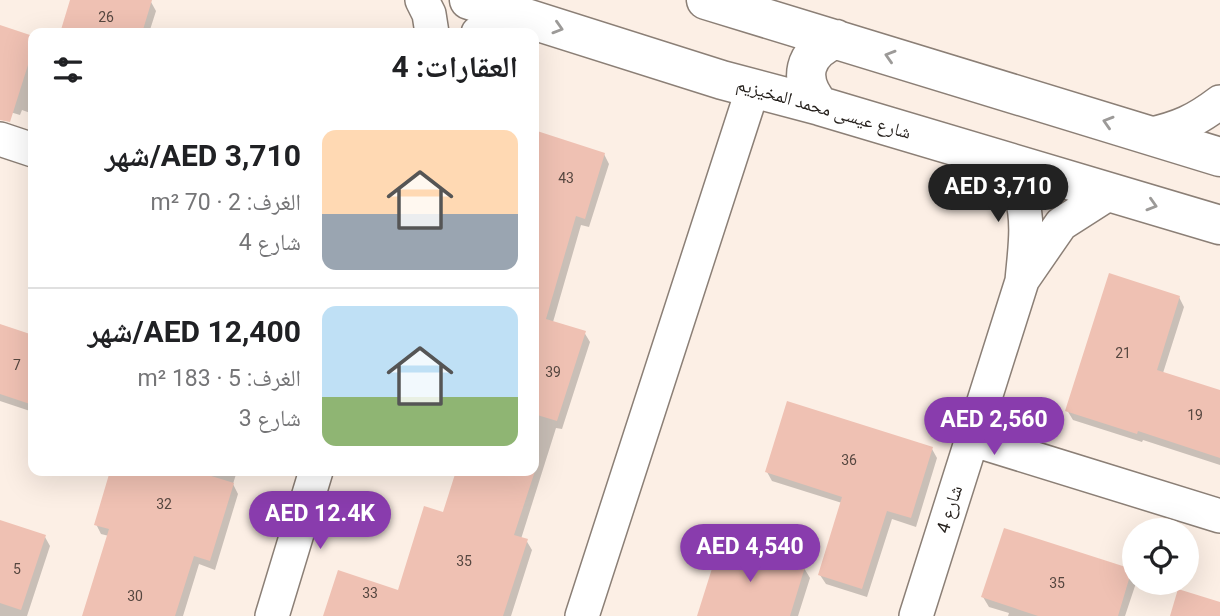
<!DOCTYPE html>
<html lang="ar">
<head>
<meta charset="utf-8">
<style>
  :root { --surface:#fff; --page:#f6f6f6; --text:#202124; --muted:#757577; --line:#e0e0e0; --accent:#893cad }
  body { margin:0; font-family:Roboto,"Noto Naskh Arabic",sans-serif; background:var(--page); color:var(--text); direction:rtl; height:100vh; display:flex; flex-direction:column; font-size:26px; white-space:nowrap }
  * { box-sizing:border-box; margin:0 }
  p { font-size:23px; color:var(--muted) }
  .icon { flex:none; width:38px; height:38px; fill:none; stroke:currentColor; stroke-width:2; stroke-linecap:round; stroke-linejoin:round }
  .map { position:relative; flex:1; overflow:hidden; direction:ltr }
  .panel { position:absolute; left:28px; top:28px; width:511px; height:448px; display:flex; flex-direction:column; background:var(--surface); border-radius:14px; box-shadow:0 7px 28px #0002; direction:rtl }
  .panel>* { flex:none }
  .controls { position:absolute; left:1122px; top:518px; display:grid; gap:14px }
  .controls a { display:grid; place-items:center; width:77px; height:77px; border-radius:50%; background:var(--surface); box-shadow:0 7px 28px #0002; font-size:35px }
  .price { position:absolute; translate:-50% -60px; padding:0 16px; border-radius:24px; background:var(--accent); color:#fff; font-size:23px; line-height:46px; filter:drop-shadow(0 2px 4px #0008) }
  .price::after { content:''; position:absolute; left:50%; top:42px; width:21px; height:16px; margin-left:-10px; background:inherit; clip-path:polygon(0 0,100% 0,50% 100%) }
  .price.current { background:#222; color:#fff }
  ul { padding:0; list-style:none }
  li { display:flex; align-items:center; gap:21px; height:175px; padding:0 21px }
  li+li { border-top:2px solid var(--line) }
  li span { display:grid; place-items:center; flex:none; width:196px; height:140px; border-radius:14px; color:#555 }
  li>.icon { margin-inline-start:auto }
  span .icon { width:84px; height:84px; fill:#fffc; stroke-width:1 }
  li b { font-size:30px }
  h2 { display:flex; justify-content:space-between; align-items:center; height:84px; padding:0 21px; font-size:30px }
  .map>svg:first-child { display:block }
  .shadow { fill:#0003 }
  .building { fill:#efc1b3 }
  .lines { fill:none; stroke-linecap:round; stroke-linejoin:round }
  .minor-casing { stroke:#8b7f76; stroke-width:36 }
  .tertiary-casing { stroke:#8b7f76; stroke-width:41 }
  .minor { stroke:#fff; stroke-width:33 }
  .tertiary { stroke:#fff; stroke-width:38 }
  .oneway { stroke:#9c9a98 }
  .labels { text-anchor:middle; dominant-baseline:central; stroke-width:6; stroke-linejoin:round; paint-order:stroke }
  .number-label { font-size:14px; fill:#564740 }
  .street-label { font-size:18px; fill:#231e1a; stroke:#fff }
</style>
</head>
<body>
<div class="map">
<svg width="1220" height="616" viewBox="0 0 1220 616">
  <rect width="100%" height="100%" fill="#fcefe5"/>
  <path class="shadow" d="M72,0h74l5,2 5,9 -7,22h-88z
    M0,27l33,11v76l-11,-4 -2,5 -20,-6z
    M534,132l70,22 5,10 -20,63 -8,-2 -28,97 31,10 6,10 -28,87 -6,-1 -35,111 5,1 6,10 -21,66h-186l74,-24 45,-78 14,-43h76z
    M1179,297l5,10 -21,66 57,19v73l-77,-25 -1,2 -69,-22 -6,-10z
    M0,326l33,11v75l-33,-11z
    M932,449l5,9 -21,69 -24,-8 -25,78 -41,-13 -6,-9 22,-72 -70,-22 -5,-9z
    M112,471h125l-4,13 5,10 -23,76 -16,-6 -16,52h-99l25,-80 -8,-2 -5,-10z
    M0,522l45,15 5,9 -23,70h-27z
    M804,568l6,10 -12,38h-99z
    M1131,571l3,5v7h2l-11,33h-117l1,-3 -20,-6 -6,-10z"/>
  <path class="building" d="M70,0h82l-10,33h-82z
    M0,25l33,11v13l-23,73 -10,-2z
    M534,130l71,23 -20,66 -9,-3 -30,103 40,12 -29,90 -23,-7z
    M1109,273l71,23 -23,74 63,20v68l-82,-27 -1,3 -72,-23z
    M0,324l33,11v70l-33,-11z
    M787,401l146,46 -22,71 -24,-7 -25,78 -44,-14 24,-78 -77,-25z
    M110,471h85l39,12 -24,78 -16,-5 -19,60h-93l27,-87 -15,-4z
    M456,471h79l-21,64 14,4 -25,77h-180l15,-46 60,20 26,-84 19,6z
    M0,520l46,15 -25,75 -21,-7z
    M1004,528l128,41 -14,47h-80l-57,-19z
    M721,540l84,27 -15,49h-93z
    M1178,589l42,13v14h-50z"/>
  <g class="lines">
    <defs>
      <path id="minor" d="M422,0l7,14 3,19
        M478,33l41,-17
        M1148,135c31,-7 47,-14 72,-33
        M0,139l33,11
        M1023,279l38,-55 50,-32
        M971,439l249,77
        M272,616l44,-145
        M582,616l171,-528
        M916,616l106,-335c2,-25 8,-60 -1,-85 -5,-14 -15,-26 -24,-38"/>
      <path id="tertiary" d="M469,0l253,80 98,26 400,119
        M706,0l514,157
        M820,106c-23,-27 -17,-53 16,-67"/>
    </defs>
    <use href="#minor" class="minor-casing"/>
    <use href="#tertiary" class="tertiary-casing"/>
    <use href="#minor" class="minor"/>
    <use href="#tertiary" class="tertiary"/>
  </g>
  <defs><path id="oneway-chevron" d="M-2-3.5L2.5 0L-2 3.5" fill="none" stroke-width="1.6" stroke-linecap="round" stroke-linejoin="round" transform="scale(1.75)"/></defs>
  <g class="oneway">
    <use href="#oneway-chevron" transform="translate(558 28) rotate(17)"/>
    <use href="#oneway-chevron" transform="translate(890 56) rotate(-163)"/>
    <use href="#oneway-chevron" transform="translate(1108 122) rotate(-163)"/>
    <use href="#oneway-chevron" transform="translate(1152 205) rotate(17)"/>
  </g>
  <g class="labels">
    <g class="number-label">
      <text x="106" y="17">26</text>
      <text x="566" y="178">43</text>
      <text x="1123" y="353">21</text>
      <text x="17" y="365">7</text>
      <text x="553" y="372">39</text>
      <text x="1195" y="415">19</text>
      <text x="849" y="460">36</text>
      <text x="164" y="504">32</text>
      <text x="464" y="561">35</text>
      <text x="17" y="569">5</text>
      <text x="1057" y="583">35</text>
      <text x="370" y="593">33</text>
      <text x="135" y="596">30</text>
    </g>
    <g class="street-label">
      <text transform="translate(824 108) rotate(16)">شارع عيسى محمد المخيزيم</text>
      <text transform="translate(949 509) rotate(-73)">شارع 4</text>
    </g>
  </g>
</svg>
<div class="controls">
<a><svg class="icon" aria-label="locate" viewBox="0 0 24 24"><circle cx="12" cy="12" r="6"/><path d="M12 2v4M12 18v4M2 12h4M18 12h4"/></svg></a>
</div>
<b class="price current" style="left:998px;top:224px">AED 3,710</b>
<b class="price" style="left:994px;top:457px">AED 2,560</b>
<b class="price" style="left:320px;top:551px">AED 12.4K</b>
<b class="price" style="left:750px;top:584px">AED 4,540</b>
<section class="panel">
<h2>العقارات: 4<svg class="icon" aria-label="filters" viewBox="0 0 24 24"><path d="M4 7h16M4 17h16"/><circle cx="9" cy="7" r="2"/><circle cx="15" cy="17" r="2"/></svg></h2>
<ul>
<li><span style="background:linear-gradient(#ffd9b3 60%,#9aa5b1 0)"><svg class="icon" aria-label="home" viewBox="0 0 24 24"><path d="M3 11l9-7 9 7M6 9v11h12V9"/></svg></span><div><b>AED 3,710/شهر</b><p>الغرف: 2 · 70 m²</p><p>شارع 4</p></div></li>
<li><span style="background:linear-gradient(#bfe0f5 65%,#8fb573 0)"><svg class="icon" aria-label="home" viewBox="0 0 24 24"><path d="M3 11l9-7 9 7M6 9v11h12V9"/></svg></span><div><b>AED 12,400/شهر</b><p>الغرف: 5 · 183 m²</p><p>شارع 3</p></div></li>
</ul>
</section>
</div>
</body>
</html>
